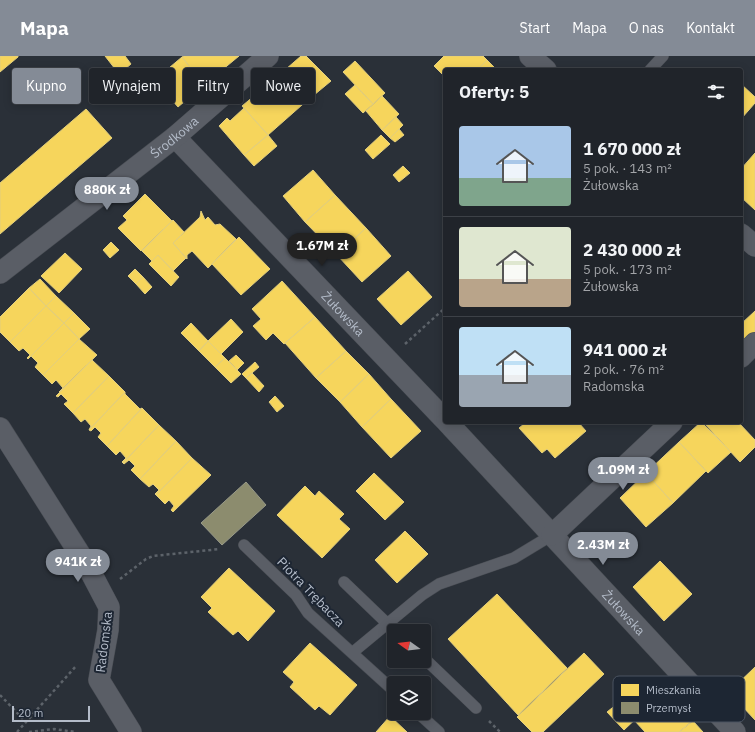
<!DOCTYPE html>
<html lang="pl">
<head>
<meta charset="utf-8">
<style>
  :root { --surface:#20242a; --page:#2d3036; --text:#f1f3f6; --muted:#a2a4a8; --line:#3d4147; --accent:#848b96 }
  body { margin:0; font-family:"IBM Plex Sans",sans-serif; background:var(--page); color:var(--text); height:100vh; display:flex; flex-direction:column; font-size:15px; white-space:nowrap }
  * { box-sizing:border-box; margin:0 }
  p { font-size:13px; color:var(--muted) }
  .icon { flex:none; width:22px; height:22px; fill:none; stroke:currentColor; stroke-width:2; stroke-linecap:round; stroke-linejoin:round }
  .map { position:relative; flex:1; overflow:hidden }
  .details { position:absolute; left:443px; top:12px; width:300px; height:356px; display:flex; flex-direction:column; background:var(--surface); border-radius:4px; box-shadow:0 2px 10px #0003,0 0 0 1px var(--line) }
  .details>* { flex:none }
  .hud { position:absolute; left:12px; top:12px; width:371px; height:36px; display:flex; gap:8px }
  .needle { width:26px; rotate:284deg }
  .controls { position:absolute; left:387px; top:568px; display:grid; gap:8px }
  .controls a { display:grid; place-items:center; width:44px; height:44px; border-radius:4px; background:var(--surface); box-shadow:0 2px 10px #0003,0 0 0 1px var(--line); font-size:20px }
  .scale { position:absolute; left:12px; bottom:10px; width:78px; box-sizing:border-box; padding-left:4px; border:2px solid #b4bcc9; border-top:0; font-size:11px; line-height:14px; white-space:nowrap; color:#b4bcc9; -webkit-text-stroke:3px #1d2633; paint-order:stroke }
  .price { position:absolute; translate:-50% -34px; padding:0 9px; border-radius:14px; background:var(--accent); color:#fff; font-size:13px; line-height:26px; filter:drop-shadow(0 1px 2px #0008) }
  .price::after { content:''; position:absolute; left:50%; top:24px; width:12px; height:9px; margin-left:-6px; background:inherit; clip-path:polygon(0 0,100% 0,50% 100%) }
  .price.selected { background:#222; color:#fff }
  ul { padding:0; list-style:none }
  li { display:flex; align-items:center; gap:12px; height:100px; padding:0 16px }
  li+li { border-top:1px solid var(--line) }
  li span { display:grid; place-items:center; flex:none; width:112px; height:80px; border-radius:4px; color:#555 }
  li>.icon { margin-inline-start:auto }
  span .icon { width:48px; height:48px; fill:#fffc; stroke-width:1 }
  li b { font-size:17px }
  h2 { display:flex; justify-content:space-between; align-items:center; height:48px; padding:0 16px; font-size:17px }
  .tag { padding:0 14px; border-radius:4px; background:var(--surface); box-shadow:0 2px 10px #0003,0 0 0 1px var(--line); font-size:14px; line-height:36px }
  .tag.selected { background:var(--accent); color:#fff }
  header { display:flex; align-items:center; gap:24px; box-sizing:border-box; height:56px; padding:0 20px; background:var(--accent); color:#fff }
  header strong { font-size:19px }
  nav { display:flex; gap:22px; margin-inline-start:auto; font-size:14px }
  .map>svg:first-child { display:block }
  .homes { fill:#f6d55c; stroke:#e2ce7d }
  .industry { fill:#8c8c6e; stroke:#989a89 }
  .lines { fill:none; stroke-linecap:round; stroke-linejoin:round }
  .service-casing { stroke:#484c53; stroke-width:12 }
  .minor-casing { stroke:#484c53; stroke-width:22 }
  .path { stroke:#5d636a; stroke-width:2.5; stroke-dasharray:3 3; stroke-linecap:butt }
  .service { stroke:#5a5e66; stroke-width:11 }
  .minor { stroke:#5a5e66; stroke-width:21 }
  .labels { text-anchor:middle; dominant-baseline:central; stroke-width:4; stroke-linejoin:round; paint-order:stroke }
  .street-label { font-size:13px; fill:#b4bcc9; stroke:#1d2633 }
  .key { fill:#1d2633; stroke:#4a5360; stroke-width:1 }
  .key-label { font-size:11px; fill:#b4bcc9 }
</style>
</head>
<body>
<header>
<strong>Mapa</strong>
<nav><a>Start</a><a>Mapa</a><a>O nas</a><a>Kontakt</a></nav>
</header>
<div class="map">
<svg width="755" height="676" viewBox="0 0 755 676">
  <rect width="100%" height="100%" fill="#2a3038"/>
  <path class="homes" d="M0,0h18v1l-18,15z
    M105,0h20l6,8 -12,10z
    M184,0h55l-35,29 -22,-28z
    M301,0h5l25,25 -29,24 -24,-29z
    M444,0h39l4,4 -10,10h-32v7l-11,-11z
    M182,1l22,28 -26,22 -26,-30 9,-6 2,2z
    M487,4l10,10h-20z
    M355,5l30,32 -12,11 -30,-32z
    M278,20l24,29 -34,30 -26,-29z
    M741,28l14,13v6l-14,16z
    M355,29l18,19 -10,9 -18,-19z
    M382,40l17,18 -17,16 -16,-19z
    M244,52l24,27 -24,20 -25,-29 8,-8 3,3z
    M86,53l26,29 -112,96v-51z
    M396,61l7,8 -13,13 -8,-8z
    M399,73l5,6 -9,7 -5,-4z
    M268,79l9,11 -23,20 -10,-11z
    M381,79l9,9 -17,15 -8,-9z
    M755,97v57l-14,-13v-28z
    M403,110l7,7 -11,9 -6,-7z
    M313,114l22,25 -30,27 -22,-26z
    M145,138l27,27 -31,30 -23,-23 9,-8 -4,-4z
    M335,139l31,33 -29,27 -32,-33z
    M201,155l4,9 3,-3 7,8 5,-1 16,15 -28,29 -16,-17 -5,4v4l-14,-16 27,-26z
    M173,164l11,12 -11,11 13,15 -13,13 -15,-16 -6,6 -10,-10z
    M366,172l25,28 -29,26 -25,-27z
    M239,181l31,32 -29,26 -29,-31z
    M111,186l8,8 -9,8 -7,-8z
    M65,197l17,16 -23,24 -18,-17z
    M158,199l21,22 -8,9 -22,-22z
    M135,213l8,8 -7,7 -8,-8z
    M408,215l24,26 -31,28 -24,-26z
    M143,221l9,10 -7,7 -9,-10z
    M40,223l16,17 -10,10 -17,-18z
    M282,225l33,36 -31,27 -11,-11 -7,7 -13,-14 8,-7 -9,-10z
    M29,232l17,18 -36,36 -10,-10v-15z
    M56,240l18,17 -10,10 -18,-17z
    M46,250l18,17 -36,36 -1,-1 3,-3 -7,-7 -4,3 -9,-9z
    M755,255v26l-14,13v-26z
    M74,257l16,16 -11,10 -15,-16z
    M315,261l31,34 -30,27 -31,-35z
    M231,263l12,13 -22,22 -13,-13z
    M64,267l15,16 -36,36 -8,-8 3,-4 -7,-7z
    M191,267l17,18 -9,10 -18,-18z
    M79,283l18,16 -38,37 4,-4 -7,-8 -4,4 -9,-9z
    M208,285l17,17 -10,9 -16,-16z
    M346,295l23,23 -29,28 -24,-24z
    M236,299l8,8 -7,7 -8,-9z
    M225,302l16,16 -10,9 -16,-16z
    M92,304l17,16 -36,37 -9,-9 4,-3 -7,-7 -3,3 -2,-1z
    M255,306l4,5 -13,11 -4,-4z
    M252,317l12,13 -5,6 -13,-14z
    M369,318l22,25 -29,28 -22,-25z
    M109,320l16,16 -36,38 2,-4 -6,-7 -4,3 -8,-9z
    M125,336v2l15,15 2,-1 -35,38 -9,-9 3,-4 -6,-6 -4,4 -2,-1z
    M275,340l9,10 -7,6 -8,-10z
    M391,343l30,32 -30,27 -29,-31z
    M142,352l17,17 -36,38 -1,-1 4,-4 -6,-7 -4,4 -9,-9z
    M522,366h56l8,9 -31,27 -8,-9 -5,4 -23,-25 5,-4z
    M701,366l30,30 -23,21 -29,-31z
    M703,366h35l17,18v7l-15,15z
    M159,369l17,16 -36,38 -9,-9 4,-4 -6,-6 -5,4 -1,-1z
    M176,385l16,17 -36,37 -1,-1 4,-4 -6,-6 -4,3 -9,-8z
    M679,386l27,29 -33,32 -27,-30z
    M192,402l19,17 -38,37 -2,-2 3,-4 -5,-6 -4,4 -9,-9z
    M374,417l30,29 -19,18 -29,-29z
    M646,417l27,30 -27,24 -26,-29z
    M305,430l10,10 4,-5 25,23 -5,5 11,10 -28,29 -45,-43z
    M405,475l23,23 -31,29 -22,-23z
    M660,505l32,33 -28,27 -31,-34z
    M229,512l46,43 -27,30 -10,-10 -5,4 -25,-23 4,-4 -11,-11z
    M497,538l70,74 -49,47 -70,-76z
    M310,587l47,42 -27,30 -11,-9 -4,4 -25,-23 4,-5 -11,-10z
    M584,597l20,21 -61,58h-11l-15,-15z
    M755,611v53l-26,-28z
    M647,624l14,15 -37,35 -17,-18z
    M664,636l28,29 -13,11h-34l-11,-12z
    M390,660l17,16h-31z
    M693,665l10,11h-24z"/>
  <path class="industry" d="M246,426l20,23 -44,40 -21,-22z"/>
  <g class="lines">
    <defs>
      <path id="service" d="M650,14l13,-14
        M244,489l52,50 12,18 86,78
        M344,526l51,49
        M352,597l70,-58 17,-11 75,-26 38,-23
        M424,602l52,50
        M418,657l21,19"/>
      <g id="minor">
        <path d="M530,0l16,14"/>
        <path id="s1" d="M175,81l270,283"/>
        <path d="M741,178l14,12"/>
        <path id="s2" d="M0,217l175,-136 93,-81"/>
        <path d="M741,301l14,-14"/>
        <path id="s3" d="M447,366l288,310"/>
        <path d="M0,372l88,139 21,40 -1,23 -9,50 32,52"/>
        <path d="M552,479l120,-113"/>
      </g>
    </defs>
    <use href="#service" class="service-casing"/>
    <use href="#minor" class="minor-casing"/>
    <path class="path" d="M405,288l40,-36
      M120,523l26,-20 7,-3 67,-7
      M0,639l26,27
      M489,665l11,11
      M17,676l60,-67
      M29,676l25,-3 22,3"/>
    <use href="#service" class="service"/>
    <use href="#minor" class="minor"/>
  </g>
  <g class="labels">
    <g class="street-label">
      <text stroke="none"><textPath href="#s2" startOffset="221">Środkowa</textPath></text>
      <text stroke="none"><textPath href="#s1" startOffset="244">Żułowska</textPath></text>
      <text transform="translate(311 536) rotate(46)">Piotra Trębacza</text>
      <text stroke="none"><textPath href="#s3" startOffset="260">Żułowska</textPath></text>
      <text transform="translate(104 586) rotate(-83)">Radomska</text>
    </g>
  </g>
  <rect x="613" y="620" width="132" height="46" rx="6" class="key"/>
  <rect x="621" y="628" width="18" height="12" fill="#f6d55c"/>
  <rect x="621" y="646" width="18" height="12" fill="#8c8c6e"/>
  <g class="key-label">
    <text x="646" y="638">Mieszkania</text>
    <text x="646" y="656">Przemysł</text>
  </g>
</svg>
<div class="controls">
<a><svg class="needle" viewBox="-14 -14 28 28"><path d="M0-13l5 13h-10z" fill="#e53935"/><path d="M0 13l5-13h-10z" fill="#a2a4a8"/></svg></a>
<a><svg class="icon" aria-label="layers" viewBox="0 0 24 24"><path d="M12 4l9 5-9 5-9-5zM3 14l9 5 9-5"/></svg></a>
</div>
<div class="scale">20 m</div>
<b class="price" style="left:107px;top:155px">880K zł</b>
<b class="price selected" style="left:322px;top:211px">1.67M zł</b>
<b class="price" style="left:623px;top:435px">1.09M zł</b>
<b class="price" style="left:603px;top:510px">2.43M zł</b>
<b class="price" style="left:78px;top:527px">941K zł</b>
<div class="hud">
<a class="tag selected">Kupno</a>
<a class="tag">Wynajem</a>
<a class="tag">Filtry</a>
<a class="tag">Nowe</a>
</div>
<section class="details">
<h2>Oferty: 5<svg class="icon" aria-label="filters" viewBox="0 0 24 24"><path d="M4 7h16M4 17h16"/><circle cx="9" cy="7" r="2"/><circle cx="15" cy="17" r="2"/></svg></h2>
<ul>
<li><span style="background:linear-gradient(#a9c7e8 65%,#7fa58c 0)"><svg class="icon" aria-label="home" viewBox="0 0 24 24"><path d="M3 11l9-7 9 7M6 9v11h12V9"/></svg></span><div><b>1 670 000 zł</b><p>5 pok. · 143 m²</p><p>Żułowska</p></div></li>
<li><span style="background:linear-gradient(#dfe7d0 65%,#b9a48a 0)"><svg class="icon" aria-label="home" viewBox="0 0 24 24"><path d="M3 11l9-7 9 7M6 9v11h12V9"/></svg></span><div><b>2 430 000 zł</b><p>5 pok. · 173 m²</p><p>Żułowska</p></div></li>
<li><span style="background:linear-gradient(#bfe0f5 60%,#9aa5b1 0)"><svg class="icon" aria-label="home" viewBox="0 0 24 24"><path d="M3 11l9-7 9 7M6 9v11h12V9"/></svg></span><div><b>941 000 zł</b><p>2 pok. · 76 m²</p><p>Radomska</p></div></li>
</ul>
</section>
</div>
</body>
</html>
